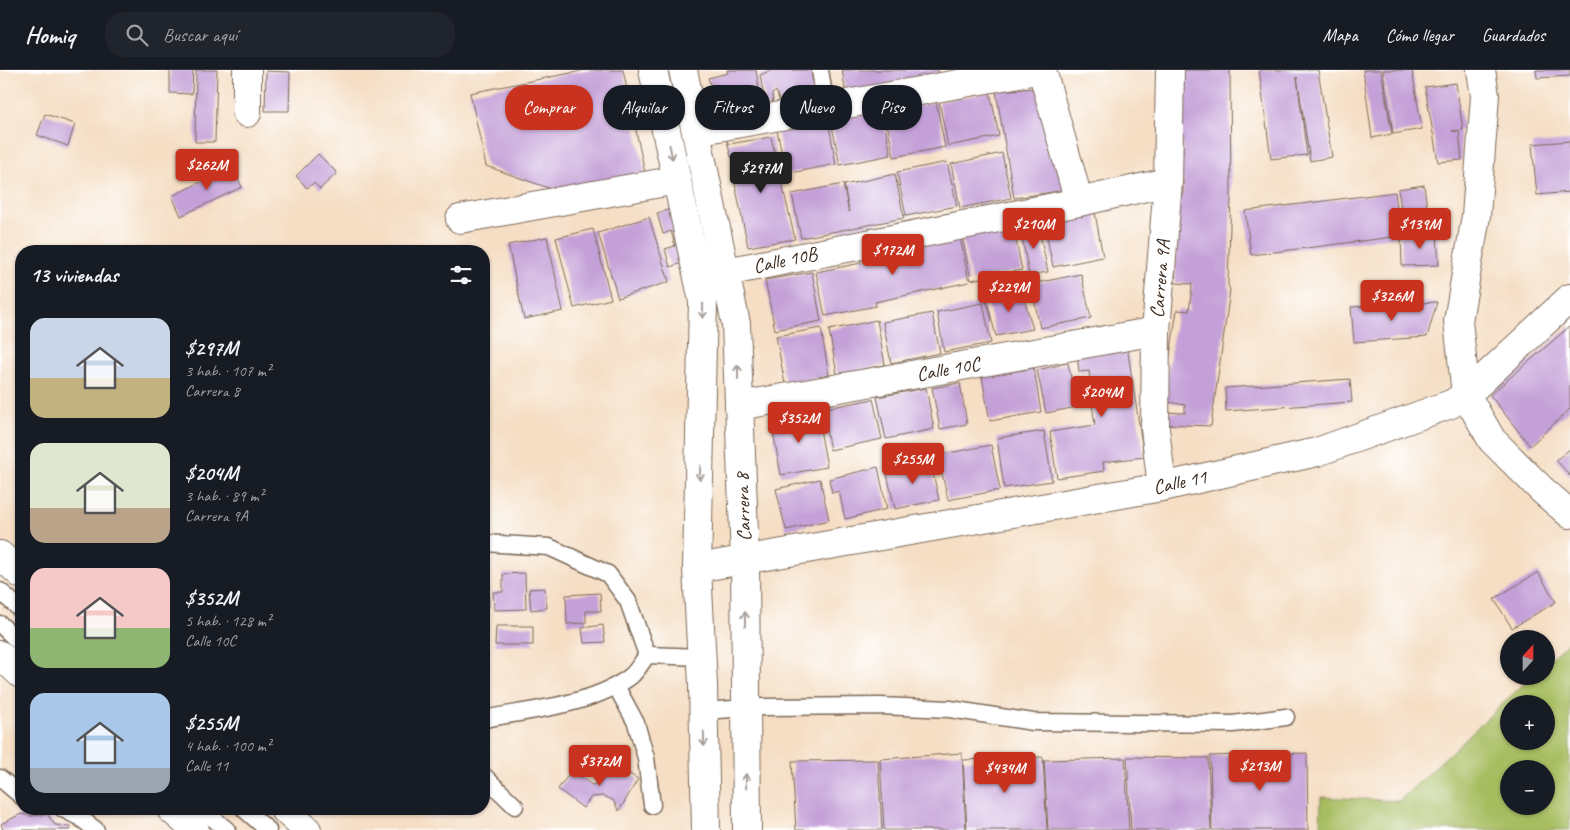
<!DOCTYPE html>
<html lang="es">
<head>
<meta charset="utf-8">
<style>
  :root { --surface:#171b24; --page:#20242c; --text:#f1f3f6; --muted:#9ea1a6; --line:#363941; --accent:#c8321e }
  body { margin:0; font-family:Caveat,sans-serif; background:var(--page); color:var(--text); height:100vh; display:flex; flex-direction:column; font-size:19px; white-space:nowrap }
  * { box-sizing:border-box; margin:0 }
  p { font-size:16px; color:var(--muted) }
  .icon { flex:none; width:28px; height:28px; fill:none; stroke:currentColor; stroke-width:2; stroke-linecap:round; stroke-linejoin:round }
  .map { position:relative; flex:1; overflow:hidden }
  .side { position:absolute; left:15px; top:175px; width:475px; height:570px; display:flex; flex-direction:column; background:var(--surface); border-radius:20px; box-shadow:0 1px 4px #0004 }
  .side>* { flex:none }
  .top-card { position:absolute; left:505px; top:15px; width:475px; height:45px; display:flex; gap:10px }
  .needle { width:32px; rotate:21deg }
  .tools { position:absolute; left:1500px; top:560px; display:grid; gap:10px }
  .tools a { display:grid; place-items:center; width:55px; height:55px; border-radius:50%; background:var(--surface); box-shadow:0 1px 4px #0004; font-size:25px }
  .price { position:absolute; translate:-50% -42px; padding:0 11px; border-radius:5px; background:var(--accent); color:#fff; font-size:16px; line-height:32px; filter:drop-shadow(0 1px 2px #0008) }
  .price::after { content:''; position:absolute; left:50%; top:30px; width:15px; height:11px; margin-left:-8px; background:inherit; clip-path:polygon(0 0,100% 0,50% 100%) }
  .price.active { background:#222; color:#fff }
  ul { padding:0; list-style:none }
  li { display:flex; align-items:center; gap:15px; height:125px; padding:0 15px }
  li span { display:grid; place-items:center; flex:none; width:140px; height:100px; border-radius:15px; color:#555 }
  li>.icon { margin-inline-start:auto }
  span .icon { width:60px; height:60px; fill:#fffc; stroke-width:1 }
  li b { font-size:21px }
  h2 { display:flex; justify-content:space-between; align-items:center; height:60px; padding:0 15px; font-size:21px }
  .pill { padding:0 18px; border-radius:20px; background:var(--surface); box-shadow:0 1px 4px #0004; font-size:18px; line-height:45px }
  .pill.active { background:var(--accent); color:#fff }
  header { display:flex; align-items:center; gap:30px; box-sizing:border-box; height:70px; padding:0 25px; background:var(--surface); border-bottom:1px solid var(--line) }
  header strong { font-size:24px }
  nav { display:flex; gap:28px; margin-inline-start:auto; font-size:18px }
  .search { width:350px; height:45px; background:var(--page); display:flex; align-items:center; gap:12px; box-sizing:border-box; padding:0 18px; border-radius:20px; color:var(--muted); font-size:19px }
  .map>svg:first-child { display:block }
  .green { fill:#a7bd61; stroke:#717440; fill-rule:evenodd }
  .building { fill:#c4a0d8 }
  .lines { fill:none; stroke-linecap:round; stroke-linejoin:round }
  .service-casing { stroke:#7c6958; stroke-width:19 }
  .minor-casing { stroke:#7c6958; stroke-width:30 }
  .secondary-casing { stroke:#7c6958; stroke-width:30 }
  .trunk-casing { stroke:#7c6958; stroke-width:30 }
  .service { stroke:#fff; stroke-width:16 }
  .minor { stroke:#fff; stroke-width:28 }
  .secondary { stroke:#fff; stroke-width:28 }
  .trunk { stroke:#fff; stroke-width:28 }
  .oneway { stroke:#a79f9a }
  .labels { text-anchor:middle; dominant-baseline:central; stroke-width:4; stroke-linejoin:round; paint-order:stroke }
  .street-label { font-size:20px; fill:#3b2a1e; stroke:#fff }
</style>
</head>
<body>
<header>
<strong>Homiq</strong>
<div class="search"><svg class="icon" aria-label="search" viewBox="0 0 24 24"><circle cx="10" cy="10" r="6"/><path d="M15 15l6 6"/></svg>Buscar aquí</div>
<nav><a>Mapa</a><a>Cómo llegar</a><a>Guardados</a></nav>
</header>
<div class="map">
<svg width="1570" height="760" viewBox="0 0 1570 760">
  <rect width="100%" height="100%" fill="#fff"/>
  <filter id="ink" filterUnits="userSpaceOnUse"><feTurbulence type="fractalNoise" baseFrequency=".02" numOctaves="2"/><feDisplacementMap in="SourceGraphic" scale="10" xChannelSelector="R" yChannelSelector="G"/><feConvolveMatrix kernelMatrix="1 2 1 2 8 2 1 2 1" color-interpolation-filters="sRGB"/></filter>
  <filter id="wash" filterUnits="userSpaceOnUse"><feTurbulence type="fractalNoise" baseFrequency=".0096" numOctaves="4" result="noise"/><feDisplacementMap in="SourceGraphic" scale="20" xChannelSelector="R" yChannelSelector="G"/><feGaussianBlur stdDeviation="1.12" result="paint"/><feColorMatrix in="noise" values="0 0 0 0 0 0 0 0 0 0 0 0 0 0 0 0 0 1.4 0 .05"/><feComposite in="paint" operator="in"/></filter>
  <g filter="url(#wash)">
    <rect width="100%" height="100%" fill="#f5dec4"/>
    <path class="green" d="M1570,570v190h-250l1,-33 78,4 133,-125h14v-13zM1509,634h37v37h-37zM1509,699h37v37h-37z"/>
    <g id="blocks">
      <path class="building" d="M170,0h23l-1,24 -22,-1z
        M196,0h21l-2,72h-20z
        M586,0h37l22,103 -88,18 -71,-25 -16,-73z
        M727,0h29l6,37 -39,10 -15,-39 20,-5z
        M772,0h39l7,29 -37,6 -5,-14 -4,3 1,11 -7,3 -6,-33z
        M842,0h96l2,8 -94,16z
        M1177,0h53l1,126 -3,89 2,5 -19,136 -50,-2v-12l24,1v-8l-22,-4 14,-91 12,1 3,-25v-2l-17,-1 3,-89 5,1v-15h-6v-26h6v-10l-8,-1z
        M1259,0h59l14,87 -22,4 -13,-84 10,78 -36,4z
        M1363,0h18l11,64 -20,4z
        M1383,0h29l10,59 -29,5z
        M1536,0h34v6l-33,2z
        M266,1l24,1 -1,39h-24z
        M1456,13l7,47 -11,1h7l3,29 -24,2 -13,-75z
        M1038,18l27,102 -51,8 -18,-107z
        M990,22l9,44 -51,10 -9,-44z
        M936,32l9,45 -51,10 -9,-44z
        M882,41l9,44 -51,10 -9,-44z
        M45,44l30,10 -7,22 -31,-11z
        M828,50l8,44 -50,10 -9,-44z
        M771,67l24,102 -47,8 -16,-78 15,-3 -4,-13 -12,4 -4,-16 2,3z
        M1570,71v51l-33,3 -5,-51z
        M1002,83l9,45 -51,10 -9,-44z
        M318,84l19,19 -17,16 -6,-6 -7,5 -11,-12z
        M947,92l10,44 -51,10 -9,-44z
        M232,97l10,20 -61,29 -9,-20z
        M895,104l9,44 -103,20 -9,-44 51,-10 6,28 -5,-27z
        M1424,115l6,46 -25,4 -7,-46z
        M1395,122l6,44 -150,19 -6,-44z
        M675,138l16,52 -21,7 -5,-18 10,-3 -4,-15 -8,3 -6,-21z
        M1095,143l8,44 -50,10 -9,-44z
        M649,147l20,65 -51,16 -20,-65z
        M1038,154l10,48 -19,3 -9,-48z
        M1013,156l9,44 -51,10 -9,-44z
        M593,159l18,70 -37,9 -18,-70z
        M1437,164l2,31 -37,1 -1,-30z
        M547,167l16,74 -39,8 -16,-74z
        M960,167l9,45 -94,20 1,4 -51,10 -9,-44 45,-9 -1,-5z
        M812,202l9,49 -46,9 -10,-50z
        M1081,204l10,44 -51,10 -9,-44z
        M1021,218l12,41 -37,7 -10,-38z
        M1437,232l-10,35 -73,5 -3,-35z
        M983,233l8,40 -47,9 -7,-40z
        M932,243l8,40 -49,10 -8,-41z
        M877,250l8,45 -48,9 -8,-44z
        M1570,256v83l-40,37 -40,-51z
        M821,258l8,48 -44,8 -9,-48z
        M1127,276l17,111 -41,5 1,9 -47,7 -7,-46 45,-7 -4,-28 -7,1 -3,-17 9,-2 -1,-8 -10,1 -2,-18z
        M1068,293l9,44 -31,6 -9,-43z
        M1034,298l7,44 -51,9 -8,-44z
        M1350,309l2,23 -126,9 -1,-23z
        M960,313l7,41 -27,5 -8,-41z
        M926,318l8,41 -48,10 -9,-42z
        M873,329l9,40 -52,11 -8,-41z
        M817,343l10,54 -46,8 -10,-54z
        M1044,361l8,50 -48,7 -7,-50z
        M991,375l9,45 -52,10 -10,-45z
        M1570,379v27l-14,-16z
        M930,390l9,40 -44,9 -9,-39z
        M878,397l9,42 -42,10 -6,-28 -7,2 -3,-14z
        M820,409l9,41 -43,10 -10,-41z
        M1538,502l18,30 -44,26 -18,-29z
        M525,503l1,36 -32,1 -1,-18h10v-18z
        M484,511h4l1,26h-5z
        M545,518l2,20 -16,2 -2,-21z
        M600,523l1,18h-15v12l-19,1 -1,-29z
        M603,555l2,17 -21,1 -2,-15z
        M496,556h37v19h-38z
        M962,683l4,77h-82l-4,-71z
        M1307,683l1,77h-96l-2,-74z
        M1043,687l4,73h-80l-4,-70z
        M1127,687l81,1 3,72h-80z
        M1125,688l4,72h-81l-4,-70z
        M878,690l4,70h-86l-4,-69z
        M612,694l26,15 -19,32 -6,-11 -10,-4 -12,1 -8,11 -25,-19 14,-19 20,15 9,-2z
        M21,744l11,2 15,-2 8,11 15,1v4h-67l-2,-6z"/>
    </g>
  </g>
  <g filter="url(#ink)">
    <use href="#blocks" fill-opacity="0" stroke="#7c6958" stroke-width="1"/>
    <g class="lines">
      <defs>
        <path id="service" d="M820,0l6,38
          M484,473l65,4 59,27 20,27 19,54
          M0,521l21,19
          M0,554l21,20
          M647,585l55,2
          M616,616l20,37 10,35 6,47
          M703,641l60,-4 117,-1 70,3 83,13 200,2 53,-7
          M484,649c45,-9 110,-14 147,-43 6,-5 11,-14 16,-21
          M484,706l31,30
          M0,708l21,18
          M63,739l16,8 17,13
          M202,739l25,21
          M244,739l24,21"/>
        <path id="minor" d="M247,0v43
          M1042,0l37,132
          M1481,0l4,26 -9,120 -18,105 8,74 26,45 50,50 28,24
          M696,61l340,-61
          M460,149l217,-39
          M726,202l353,-70 89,-20
          M739,336l417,-75
          M1162,417l-7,-58 1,-98 12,-149 2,-112
          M697,498l465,-81 155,-35 134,-48 15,-9 104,-97"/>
        <path id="secondary" d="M653,0l50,231 -6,267 6,117 3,145
          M683,0l53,254 9,236 2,270"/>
        <path id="trunk" d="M0,485l21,19
          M0,585l21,19
          M171,739l24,21
          M284,739l23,21"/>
      </defs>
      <use href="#service" class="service-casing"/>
      <use href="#minor" class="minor-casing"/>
      <use href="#secondary" class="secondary-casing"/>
      <use href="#trunk" class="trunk-casing"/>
      <use href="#service" class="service"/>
      <use href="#minor" class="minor"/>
      <use href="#secondary" class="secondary"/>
      <use href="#trunk" class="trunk"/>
    </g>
    <defs><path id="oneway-shaft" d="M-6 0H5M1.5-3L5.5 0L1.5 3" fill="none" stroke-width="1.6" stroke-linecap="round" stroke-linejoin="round" transform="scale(1.25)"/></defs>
    <g class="oneway">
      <use href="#oneway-shaft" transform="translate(671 82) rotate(78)"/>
      <use href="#oneway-shaft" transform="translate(703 241) rotate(91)"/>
      <use href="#oneway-shaft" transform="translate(738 302) rotate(-91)"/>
      <use href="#oneway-shaft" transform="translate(700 403) rotate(92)"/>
      <use href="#oneway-shaft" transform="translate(745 549) rotate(-90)"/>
      <use href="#oneway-shaft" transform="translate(704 669) rotate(89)"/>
      <use href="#oneway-shaft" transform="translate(746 711) rotate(-91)"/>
    </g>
  </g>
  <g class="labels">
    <g class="street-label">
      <text transform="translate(785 190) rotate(-12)">Calle 10B</text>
      <text transform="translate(1160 209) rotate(-85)">Carrera 9A</text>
      <text transform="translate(948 299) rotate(-10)">Calle 10C</text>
      <text transform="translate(1180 412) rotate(-12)">Calle 11</text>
      <text transform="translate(743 437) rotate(-92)">Carrera 8</text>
    </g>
  </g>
</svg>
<div class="tools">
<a><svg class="needle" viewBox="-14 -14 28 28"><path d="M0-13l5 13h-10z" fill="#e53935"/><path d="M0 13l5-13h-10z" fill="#9ea1a6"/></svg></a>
<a>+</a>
<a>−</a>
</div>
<b class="price" style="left:207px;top:121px">$262M</b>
<b class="price active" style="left:761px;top:124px">$297M</b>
<b class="price" style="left:1034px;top:180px">$210M</b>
<b class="price" style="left:1420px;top:180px">$139M</b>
<b class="price" style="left:893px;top:206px">$172M</b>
<b class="price" style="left:1009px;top:243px">$229M</b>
<b class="price" style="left:1392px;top:252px">$326M</b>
<b class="price" style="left:1102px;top:348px">$204M</b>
<b class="price" style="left:799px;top:374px">$352M</b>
<b class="price" style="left:913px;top:415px">$255M</b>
<b class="price" style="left:600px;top:717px">$372M</b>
<b class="price" style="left:1260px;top:722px">$213M</b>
<b class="price" style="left:1005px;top:724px">$434M</b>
<div class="top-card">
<a class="pill active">Comprar</a>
<a class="pill">Alquilar</a>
<a class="pill">Filtros</a>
<a class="pill">Nuevo</a>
<a class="pill">Piso</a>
</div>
<section class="side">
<h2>13 viviendas<svg class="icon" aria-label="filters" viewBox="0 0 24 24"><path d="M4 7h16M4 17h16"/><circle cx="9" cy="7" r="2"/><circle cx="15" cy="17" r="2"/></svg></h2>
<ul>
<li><span style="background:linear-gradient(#c9d6e8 60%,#c2b280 0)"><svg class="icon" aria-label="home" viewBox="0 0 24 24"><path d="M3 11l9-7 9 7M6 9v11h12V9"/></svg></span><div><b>$297M</b><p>3 hab. · 107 m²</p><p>Carrera 8</p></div></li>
<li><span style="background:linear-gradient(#dfe7d0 65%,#b9a48a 0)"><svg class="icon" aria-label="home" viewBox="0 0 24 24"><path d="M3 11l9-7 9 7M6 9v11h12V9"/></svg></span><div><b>$204M</b><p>3 hab. · 89 m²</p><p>Carrera 9A</p></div></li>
<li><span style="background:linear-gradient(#f6c9c9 60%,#8fb573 0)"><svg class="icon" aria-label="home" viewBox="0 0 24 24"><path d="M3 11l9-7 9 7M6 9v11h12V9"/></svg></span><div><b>$352M</b><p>5 hab. · 128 m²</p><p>Calle 10C</p></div></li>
<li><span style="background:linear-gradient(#a9c7e8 75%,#9aa5b1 0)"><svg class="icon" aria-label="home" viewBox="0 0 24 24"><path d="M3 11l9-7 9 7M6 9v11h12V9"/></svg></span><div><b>$255M</b><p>4 hab. · 100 m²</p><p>Calle 11</p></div></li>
</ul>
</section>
</div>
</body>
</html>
